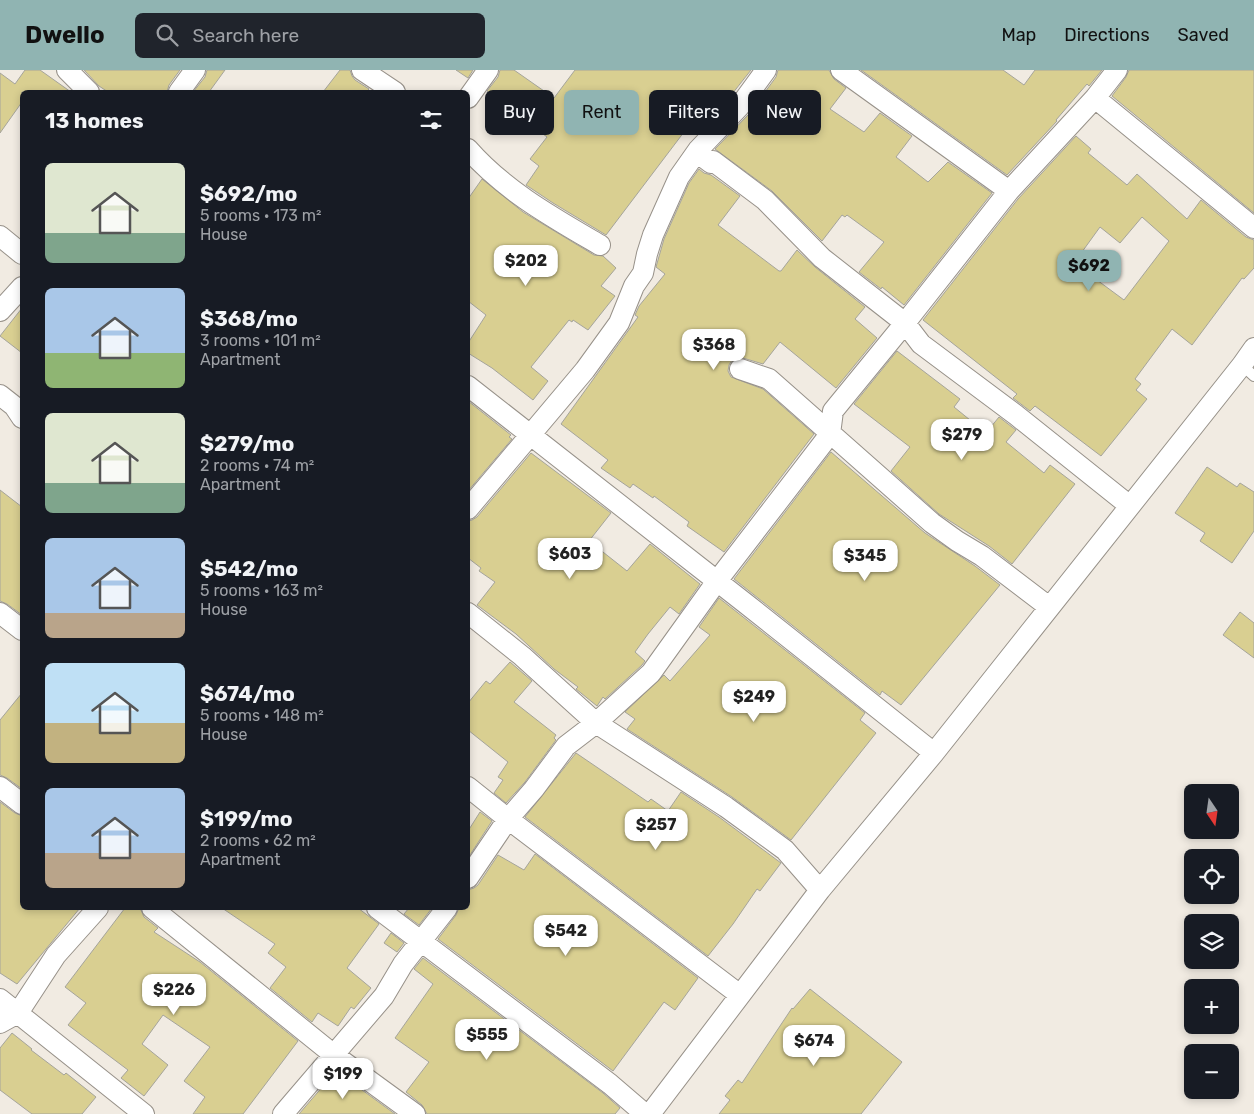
<!DOCTYPE html>
<html lang="en">
<head>
<meta charset="utf-8">
<style>
  :root { --surface:#171b24; --page:#20242c; --text:#f1f3f6; --muted:#9ea1a6; --accent:#90b4b2 }
  body { margin:0; font-family:Rubik,sans-serif; background:var(--page); color:var(--text); height:100vh; display:flex; flex-direction:column; font-size:19px; white-space:nowrap }
  * { box-sizing:border-box; margin:0 }
  p { font-size:16px; color:var(--muted) }
  .icon { flex:none; width:28px; height:28px; fill:none; stroke:currentColor; stroke-width:2; stroke-linecap:round; stroke-linejoin:round }
  .map { position:relative; flex:1; overflow:hidden }
  .side { position:absolute; left:20px; top:20px; width:450px; height:820px; display:flex; flex-direction:column; background:var(--surface); border-radius:8px; box-shadow:0 2px 8px #0003 }
  .side>* { flex:none }
  .hud { position:absolute; left:485px; top:20px; width:475px; height:45px; display:flex; gap:10px }
  .needle { width:32px; rotate:167deg }
  .fabs { position:absolute; left:1184px; top:714px; display:grid; gap:10px }
  .fabs a { display:grid; place-items:center; width:55px; height:55px; border-radius:8px; background:var(--surface); box-shadow:0 2px 8px #0003; font-size:25px }
  .price { position:absolute; translate:-50% -42px; padding:0 11px; border-radius:10px; background:#fff; color:#222; font-size:16px; line-height:32px; filter:drop-shadow(0 1px 2px #0008) }
  .price::after { content:''; position:absolute; left:50%; top:30px; width:15px; height:11px; margin-left:-8px; background:inherit; clip-path:polygon(0 0,100% 0,50% 100%) }
  .price.active { background:var(--accent); color:#111 }
  ul { padding:0; list-style:none }
  li { display:flex; align-items:center; gap:15px; height:125px; padding:0 25px }
  li span { display:grid; place-items:center; flex:none; width:140px; height:100px; border-radius:8px; color:#555 }
  li>.icon { margin-inline-start:auto }
  span .icon { width:60px; height:60px; fill:#fffc; stroke-width:1 }
  li b { font-size:21px }
  h2 { display:flex; justify-content:space-between; align-items:center; height:60px; padding:0 25px; font-size:21px }
  .chip { padding:0 18px; border-radius:8px; background:var(--surface); box-shadow:0 2px 8px #0003; font-size:18px; line-height:45px }
  .chip.active { background:var(--accent); color:#111 }
  header { display:flex; align-items:center; gap:30px; box-sizing:border-box; height:70px; padding:0 25px; background:var(--accent); color:#111 }
  header strong { font-size:24px }
  nav { display:flex; gap:28px; margin-inline-start:auto; font-size:18px }
  .search { width:350px; height:45px; background:var(--page); display:flex; align-items:center; gap:12px; box-sizing:border-box; padding:0 18px; border-radius:8px; color:var(--muted); font-size:19px }
  .map>svg:first-child { display:block }
  .building { fill:#d9cf91; stroke:#a5a49b; fill-rule:evenodd }
  .lines { fill:none; stroke-linecap:round; stroke-linejoin:round }
  .service-casing { stroke:#979189; stroke-width:12 }
  .minor-casing { stroke:#979189; stroke-width:22 }
  .service { stroke:#fff; stroke-width:10 }
  .minor { stroke:#fff; stroke-width:20 }
</style>
</head>
<body>
<header>
<strong>Dwello</strong>
<div class="search"><svg class="icon" aria-label="search" viewBox="0 0 24 24"><circle cx="10" cy="10" r="6"/><path d="M15 15l6 6"/></svg>Search here</div>
<nav><a>Map</a><a>Directions</a><a>Saved</a></nav>
</header>
<div class="map">
<svg width="1254" height="1044" viewBox="0 0 1254 1044">
  <rect width="100%" height="100%" fill="#f1ebe2"/>
  <path class="building" d="M25,0h15l31,22h-49v10l-22,31v-60l15,11z
    M84,0h96l-11,15 -2,7h-59l-9,-6z
    M207,0h18l-16,22h-16l12,-15z
    M340,0h10l2,6 3,4 14,9 -3,3h-43z
    M456,0h17l-5,8z
    M500,0h14l40,28 21,-28h176l-30,38 -12,-9 -103,136 -53,-32 -27,-18 13,-19 -9,-7 17,-22 -60,-46 11,-14z
    M778,0h51l5,9 12,9 -16,21 34,23 16,-19 32,23 -16,21 32,25 20,-20 44,31 -88,112 -22,-18 -1,2 -22,-17 25,-30 -37,-27 -2,2 -3,-2 -20,26 -50,-50 -57,-42 34,-35 27,-37z
    M861,0h142l21,15 11,-15h67l-13,16 -2,-2 -31,36 1,1 -50,54z
    M1129,0h125v143l-142,-117 14,-19z
    M1076,66l15,13 -3,4 39,32 10,-11 50,45 14,-19 45,37 8,3v28l-10,11 -2,-1 -50,67 -20,-16 -37,50 6,5 -5,6 11,9 -46,57 -66,-50 -5,5 -17,-13 4,-4 -94,-74 95,-121zM1142,147l27,24 -45,59 -50,-37 26,-36 20,16z
    M699,99l5,4 7,2 29,21 -22,29 61,46h2l16,-21 18,17 50,40 -10,12 22,19 -41,50 -56,-46 -17,22 -20,-6h-6l-5,2 -3,5 -1,6 3,6 32,12 51,45 -90,118 -37,-26 2,-4 -35,-26 -1,2 -20,-14 -3,4 -29,-20 7,-8 -47,-36 77,-107 -3,-2 4,-9 26,-32 -9,-7 8,-28 25,-56z
    M482,109l41,33 71,43 9,1 13,12 -15,18 14,10 -27,34 -15,-10 -1,2 -3,-2 -38,47 17,14 -15,19 -41,-32 -24,-15v-10l18,-28 -18,-14v-102z
    M22,238v45l-22,-17z
    M897,281l63,48 -6,8 32,26 13,-16 17,13 -10,12 38,31 6,-8 25,19 -63,80 -23,-18 -50,-32 -48,-43 19,-24 -56,-43z
    M468,331l43,34 -2,2 3,2 -44,52z
    M831,382l94,81 50,33 25,19 -99,120 -19,-14 -2,4 -146,-116z
    M531,383l80,60 -22,28 38,30 23,-27 50,40 -21,30 -9,-7 -22,27 -13,18 10,9 -3,4 -37,34 -2,-2 -6,9 -21,-17 2,-2 -24,-18 -38,-35 -39,-29 18,-23 -16,-11 2,-3 -13,-10v-37l4,-1 5,-3z
    M1207,397l30,20 3,-4 14,9v39l-22,32 -32,-22 5,-8 -30,-20z
    M0,420l22,17v108l-15,-11 -7,-3z
    M719,528l146,115 -5,7 16,13 -85,107 -59,-43 -105,-68 8,-10 -10,-7 39,-37 6,6 40,-46 -11,-8z
    M1240,542l14,11v35l-31,-23z
    M510,592l22,19 -18,21 42,33 -2,3 2,2 -31,42 -19,21 -12,-10 9,-13 -5,-3 10,-15 -40,-32v-27l18,-22 4,3z
    M22,623v96l-15,-11 -7,-3v-55z
    M576,683l72,49 3,-3 17,12 13,-19 38,25 62,46 -21,28 -3,-2 -24,35 -25,32 -183,-139z
    M0,732l15,11 7,3v92h58l-63,76 -17,-11z
    M480,742l12,9 -24,37v-27z
    M535,784l163,124 -23,32 -11,-8 -51,69 -175,-132 18,-24 3,-7h9v-18l6,-2 4,-3 20,-30 26,15z
    M125,838h15l4,9 14,11 -4,4 46,30 98,79 -55,73h-50l12,-17 -21,-16 26,-34 -47,-32 -21,29 26,21 -24,31 -23,-18 7,-8 -60,-45 18,-22 -21,-16z
    M222,838h136l21,16 -32,44 24,20 -17,21 -3,-2 -13,19 -20,-13 -6,9 -42,-34 16,-21 -18,-14 7,-9z
    M409,838h23l-13,17 -15,-11z
    M391,863l13,10 -7,9 -13,-9z
    M423,888l180,135 17,15 -5,6h-188l-5,-9 -16,-13 23,-30 -34,-24 38,-54 -19,-15z
    M810,919l92,73 -41,52h-142l11,-14 -5,-4 13,-16 4,3 50,-75 1,1z
    M12,963l20,16 -1,1 33,25 2,-2 30,24 -14,17h-50l-32,-24v-42z
    M336,1001l59,43h-96z"/>
  <g class="lines">
    <defs>
      <path id="service" d="M1242,295l12,11"/>
      <path id="minor" d="M67,0l22,22
        M362,0l33,22
        M841,0l168,121
        M1117,0l-22,28 -86,93 -104,132 16,21 95,71 114,91
        M179,22l16,-22
        M468,28l20,-28
        M1095,28l159,130
        M468,79c37,42 84,68 132,96
        M0,166l22,18
        M0,241l22,-24
        M740,299l29,10 163,144 25,18 25,15 67,51
        M468,316l277,217 189,150
        M0,325l14,11 8,12
        M468,439l117,-139 34,-47 15,-37 9,-13 4,-19 6,-19 26,-58 19,-27 41,-43 27,-37
        M0,543l22,17
        M468,543l54,43 74,67 130,84 59,43 35,40
        M0,717l22,17
        M468,717l40,32 232,176
        M468,808l40,-59 26,-30 32,-43 30,-23 55,-50 66,-92 113,-147 3,-23 72,-88 -83,-65 -57,-58 -52,-39 -2,2 -8,-6
        M152,838l182,147 81,59
        M377,838l233,176 35,30
        M0,929l144,115
        M0,953l18,-10 38,-58 42,-47
        M283,1044l101,-118 19,-32 44,-56
        M650,1044l170,-224 114,-137 308,-388 12,-17"/>
    </defs>
    <use href="#service" class="service-casing"/>
    <use href="#minor" class="minor-casing"/>
    <use href="#service" class="service"/>
    <use href="#minor" class="minor"/>
  </g>
</svg>
<div class="fabs">
<a><svg class="needle" viewBox="-14 -14 28 28"><path d="M0-13l5 13h-10z" fill="#e53935"/><path d="M0 13l5-13h-10z" fill="#9ea1a6"/></svg></a>
<a><svg class="icon" aria-label="locate" viewBox="0 0 24 24"><circle cx="12" cy="12" r="6"/><path d="M12 2v4M12 18v4M2 12h4M18 12h4"/></svg></a>
<a><svg class="icon" aria-label="layers" viewBox="0 0 24 24"><path d="M12 4l9 5-9 5-9-5zM3 14l9 5 9-5"/></svg></a>
<a>+</a>
<a>−</a>
</div>
<b class="price" style="left:526px;top:217px">$202</b>
<b class="price active" style="left:1089px;top:222px">$692</b>
<b class="price" style="left:714px;top:301px">$368</b>
<b class="price" style="left:962px;top:391px">$279</b>
<b class="price" style="left:570px;top:510px">$603</b>
<b class="price" style="left:865px;top:512px">$345</b>
<b class="price" style="left:754px;top:653px">$249</b>
<b class="price" style="left:656px;top:781px">$257</b>
<b class="price" style="left:566px;top:887px">$542</b>
<b class="price" style="left:174px;top:946px">$226</b>
<b class="price" style="left:487px;top:991px">$555</b>
<b class="price" style="left:814px;top:997px">$674</b>
<b class="price" style="left:343px;top:1030px">$199</b>
<div class="hud">
<a class="chip">Buy</a>
<a class="chip active">Rent</a>
<a class="chip">Filters</a>
<a class="chip">New</a>
</div>
<section class="side">
<h2>13 homes<svg class="icon" aria-label="filters" viewBox="0 0 24 24"><path d="M4 7h16M4 17h16"/><circle cx="9" cy="7" r="2"/><circle cx="15" cy="17" r="2"/></svg></h2>
<ul>
<li><span style="background:linear-gradient(#dfe7d0 70%,#7fa58c 0)"><svg class="icon" aria-label="home" viewBox="0 0 24 24"><path d="M3 11l9-7 9 7M6 9v11h12V9"/></svg></span><div><b>$692/mo</b><p>5 rooms · 173 m²</p><p>House</p></div></li>
<li><span style="background:linear-gradient(#a9c7e8 65%,#8fb573 0)"><svg class="icon" aria-label="home" viewBox="0 0 24 24"><path d="M3 11l9-7 9 7M6 9v11h12V9"/></svg></span><div><b>$368/mo</b><p>3 rooms · 101 m²</p><p>Apartment</p></div></li>
<li><span style="background:linear-gradient(#dfe7d0 70%,#7fa58c 0)"><svg class="icon" aria-label="home" viewBox="0 0 24 24"><path d="M3 11l9-7 9 7M6 9v11h12V9"/></svg></span><div><b>$279/mo</b><p>2 rooms · 74 m²</p><p>Apartment</p></div></li>
<li><span style="background:linear-gradient(#a9c7e8 75%,#b9a48a 0)"><svg class="icon" aria-label="home" viewBox="0 0 24 24"><path d="M3 11l9-7 9 7M6 9v11h12V9"/></svg></span><div><b>$542/mo</b><p>5 rooms · 163 m²</p><p>House</p></div></li>
<li><span style="background:linear-gradient(#bfe0f5 60%,#c2b280 0)"><svg class="icon" aria-label="home" viewBox="0 0 24 24"><path d="M3 11l9-7 9 7M6 9v11h12V9"/></svg></span><div><b>$674/mo</b><p>5 rooms · 148 m²</p><p>House</p></div></li>
<li><span style="background:linear-gradient(#a9c7e8 65%,#b9a48a 0)"><svg class="icon" aria-label="home" viewBox="0 0 24 24"><path d="M3 11l9-7 9 7M6 9v11h12V9"/></svg></span><div><b>$199/mo</b><p>2 rooms · 62 m²</p><p>Apartment</p></div></li>
</ul>
</section>
</div>
</body>
</html>
